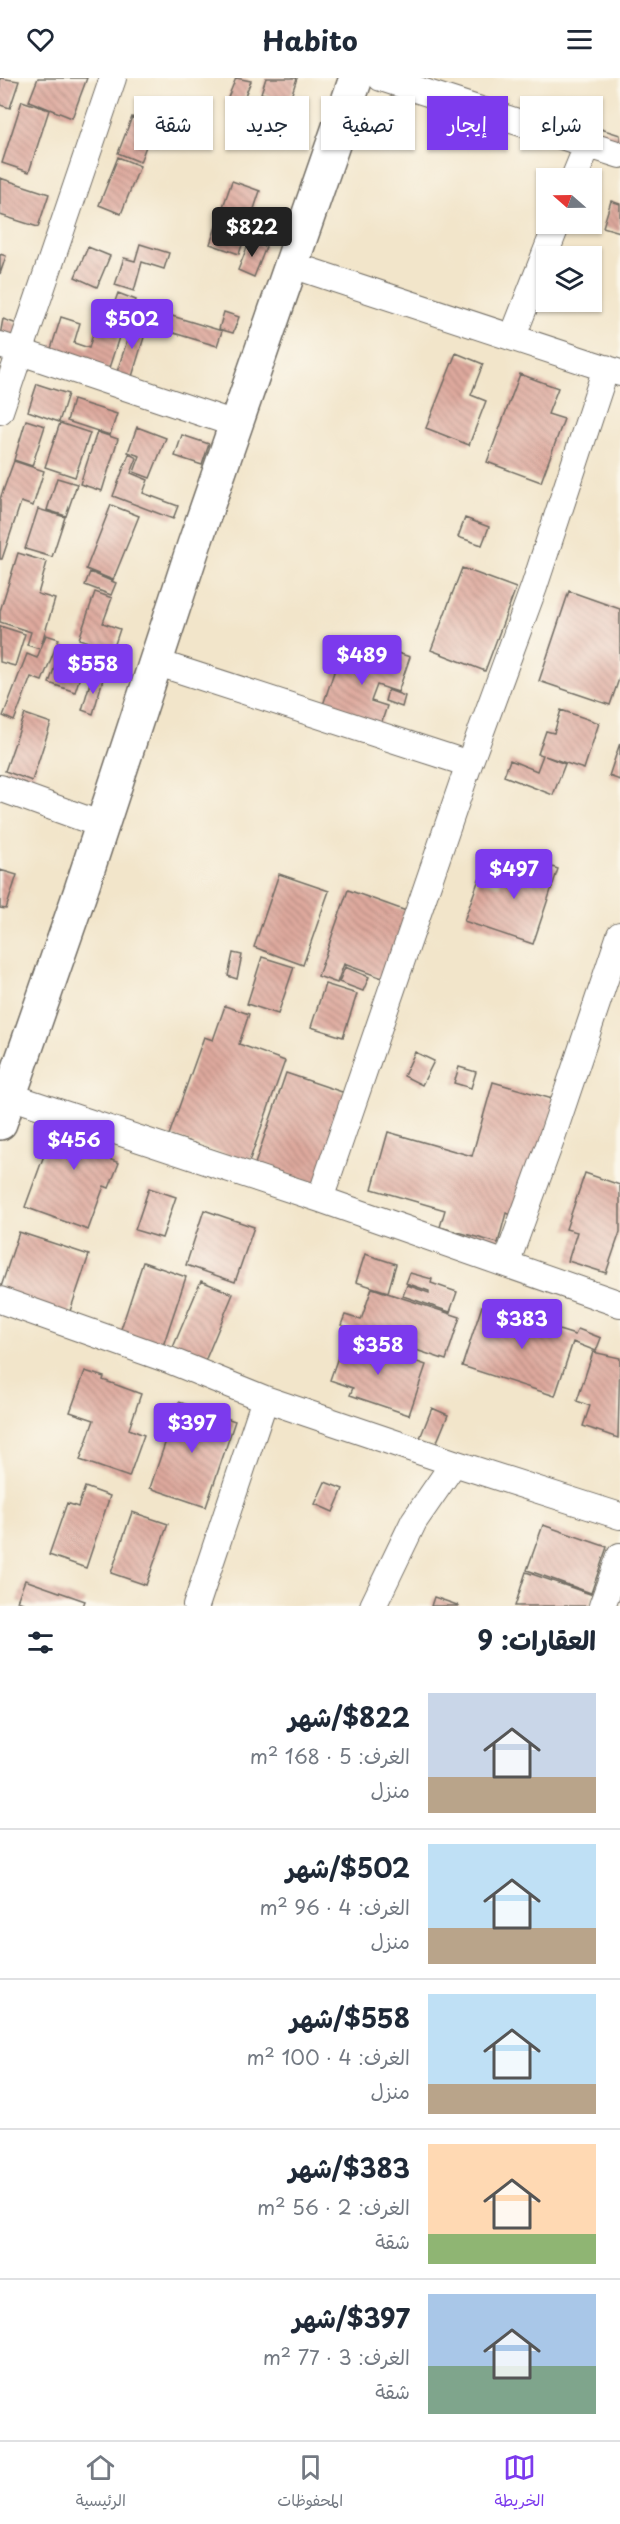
<!DOCTYPE html>
<html lang="ar">
<head>
<meta charset="utf-8">
<style>
  :root { --surface:#fff; --page:#f6f6f7; --text:#1f2937; --muted:#747a83; --line:#e0e1e3; --accent:#7c3aed }
  body { margin:0; font-family:"Playpen Sans","Playpen Sans Arabic",sans-serif; background:var(--page); color:var(--text); direction:rtl; height:100vh; display:flex; flex-direction:column; font-size:22px; white-space:nowrap }
  * { box-sizing:border-box; margin:0 }
  p { font-size:20px; color:var(--muted) }
  .icon { flex:none; width:33px; height:33px; fill:none; stroke:currentColor; stroke-width:2; stroke-linecap:round; stroke-linejoin:round }
  .map { position:relative; height:1528px; overflow:hidden; direction:ltr }
  .details { display:flex; flex-direction:column; background:var(--surface); flex:1 }
  .details>* { flex:none }
  .hud { position:absolute; left:18px; top:18px; width:585px; height:54px; direction:rtl; display:flex; gap:12px }
  .needle { width:39px; rotate:290deg }
  .controls { position:absolute; left:536px; top:90px; display:grid; gap:12px }
  .controls a { display:grid; place-items:center; width:66px; height:66px; border-radius:0px; background:var(--surface); box-shadow:0 2px 4px #0004; font-size:30px }
  .price { position:absolute; translate:-50% -51px; padding:0 14px; border-radius:6px; background:var(--accent); color:#fff; font-size:20px; line-height:39px; filter:drop-shadow(0 2px 3px #0008) }
  .price::after { content:''; position:absolute; left:50%; top:36px; width:18px; height:14px; margin-left:-9px; background:inherit; clip-path:polygon(0 0,100% 0,50% 100%) }
  .price.active { background:#222; color:#fff }
  ul { padding:0; list-style:none }
  li { display:flex; align-items:center; gap:18px; height:150px; padding:0 24px }
  li+li { border-top:2px solid var(--line) }
  li span { display:grid; place-items:center; flex:none; width:168px; height:120px; border-radius:0px; color:#555 }
  li>.icon { margin-inline-start:auto }
  span .icon { width:72px; height:72px; fill:#fffc; stroke-width:1 }
  li b { font-size:26px }
  h2 { display:flex; justify-content:space-between; align-items:center; height:72px; padding:0 24px; font-size:26px }
  .chip { padding:0 21px; border-radius:0px; background:var(--surface); box-shadow:0 2px 4px #0004; font-size:21px; line-height:54px }
  .chip.active { background:var(--accent); color:#fff }
  header { display:flex; justify-content:space-between; align-items:center; height:78px; padding:0 24px; background:var(--surface); font-size:27px; font-weight:700 }
  .tab-bar { display:flex; justify-content:space-around; align-items:center; height:84px; border-top:2px solid var(--line); background:var(--surface); font-size:16px; color:var(--muted) }
  .tab-bar a { display:grid; justify-items:center; gap:3px }
  .tab-bar .active { color:var(--accent) }
  .map>svg:first-child { display:block }
  .building { fill:url(#building-back-hatch) }
  .lines { fill:none; stroke-linecap:round; stroke-linejoin:round }
  .street-casing { stroke:#716c63; stroke-width:28 }
  .secondary-casing { stroke:#716c63; stroke-width:36 }
  .street { stroke:#fff; stroke-width:26 }
  .secondary { stroke:#fff; stroke-width:33 }
</style>
</head>
<body>
<header><svg class="icon" aria-label="menu" viewBox="0 0 24 24"><path d="M4 6h16M4 12h16M4 18h16"/></svg>Habito<svg class="icon" aria-label="heart" viewBox="0 0 24 24"><path d="M12 20l-8-8c-3-5 5-10 8-4 3-6 11-1 8 4z"/></svg></header>
<div class="map">
<svg width="620" height="1528" viewBox="0 0 620 1528">
  <defs>
    <pattern id="building-back-hatch" width="6" height="6" patternUnits="userSpaceOnUse" patternTransform="scale(1.5)"><rect width="6" height="6" fill="#dea99d"/><path d="M-1 5l2 2M0 0l6 6M5-1l2 2" fill="none" stroke="#b48a80"/></pattern>
  </defs>
  <rect width="100%" height="100%" fill="#fbf7ec"/>
  <filter id="ink" filterUnits="userSpaceOnUse"><feTurbulence type="fractalNoise" baseFrequency=".0167" numOctaves="2"/><feDisplacementMap in="SourceGraphic" scale="12" xChannelSelector="R" yChannelSelector="G"/><feConvolveMatrix kernelMatrix="1 2 1 2 8 2 1 2 1" color-interpolation-filters="sRGB"/></filter>
  <filter id="wash" filterUnits="userSpaceOnUse"><feTurbulence type="fractalNoise" baseFrequency=".008" numOctaves="4" result="noise"/><feDisplacementMap in="SourceGraphic" scale="24" xChannelSelector="R" yChannelSelector="G"/><feGaussianBlur stdDeviation="1.35" result="paint"/><feColorMatrix in="noise" values="0 0 0 0 0 0 0 0 0 0 0 0 0 0 0 0 0 1.4 0 .05"/><feComposite in="paint" operator="in"/></filter>
  <g filter="url(#wash)">
    <rect width="100%" height="100%" fill="#f2e5ca"/>
    <g id="blocks">
      <path class="building" d="M0,0l19,3 -9,27 -10,-3z
        M38,0h49l-15,40 -43,-17z
        M236,0l15,3 -11,27 -14,-6z
        M266,0h31l-8,25 -28,-10z
        M22,23l27,9 -20,62 -27,-9z
        M132,39l31,13 -6,15 -9,-4 -8,21 -22,-9z
        M601,51l19,6v16l-24,-8z
        M118,79l22,9 -19,48 -22,-9z
        M0,100l49,16 -11,33 -38,-12z
        M232,103l28,10 -21,63 -29,-10z
        M611,123l9,3v28l-17,-5z
        M250,162l16,7 -12,30 -16,-7z
        M140,166l29,9 -5,16 -22,-7 -8,29 -19,-6 9,-27 11,3z
        M88,169l22,9 -13,31 -22,-10z
        M0,176l6,2 -6,18z
        M118,215l18,7 -10,28 -18,-7z
        M224,234l15,5 -6,16 -14,-4z
        M172,238l50,15 -5,15 -50,-15z
        M61,239l19,6 -6,20 15,5 7,-25 25,8 -13,40 -58,-19z
        M3,241l17,6 -6,16 -14,-6z
        M134,241l14,5 -17,56 -15,-5z
        M456,275l27,11 -12,31 15,6 -17,44 -43,-17z
        M520,296l38,14 -10,26 16,5 -23,63 -54,-20z
        M37,306l31,10 -9,28 -31,-11z
        M73,322l44,14 -7,21 -43,-14z
        M26,342l19,6 -13,40 -18,-6z
        M60,345l30,10 -15,44 -30,-10z
        M137,349l29,11 -16,40 -16,-6 6,-16 -12,-4z
        M97,354l21,7 -16,52 -22,-7z
        M182,357l27,9 -7,21 -27,-9z
        M129,376l8,4 -6,15 17,7 -5,13 35,13 -5,13 -60,-23z
        M14,383l30,10 -11,35 -12,-4 -19,57h-2v-60z
        M57,400l20,6 -11,32 -19,-6z
        M111,427l28,11 -26,64 -27,-11z
        M38,431l27,8 -13,40 -27,-8z
        M465,440l24,9 -7,18 -24,-8z
        M18,475l29,9 -9,32 17,5 -15,50 -13,-4 4,-13 -31,-10v-11z
        M462,490l54,20 -31,83 -54,-21z
        M90,494l26,11 -5,12 -26,-10z
        M569,513l51,18v67l-10,29 -71,-24z
        M95,514l17,6 -9,25 17,6 -7,21 -34,-11z
        M0,548l25,8 -10,32 -15,-4z
        M46,557l13,4 -17,42 -11,-4 -17,44 -11,-5 24,-62 10,4z
        M346,558l64,21 -12,35 -21,-7 -6,16 16,5 -11,33 -58,-19z
        M62,568l25,9 -12,37 -26,-9z
        M101,570l23,7 -7,23 -23,-7z
        M92,598l11,3 -10,35 -11,-4z
        M388,612l17,6 -3,11 -17,-6z
        M561,632l38,13 -15,46 -39,-13 20,8 -12,31 -49,-19 6,-16 27,11 6,-16 -5,-1 8,-23 8,2z
        M25,636l26,9 -19,58 -27,-10z
        M620,665v37l-11,-4z
        M511,775l47,16 -25,75 -69,-23 15,-42 20,7z
        M0,792l17,5 -11,34 -6,-1z
        M279,796l50,17 -26,74 -49,-18z
        M348,812l61,22 -24,67 -41,-15 -7,19 -19,-7z
        M233,875l9,2 -5,24 -9,-3z
        M262,879l32,10 -16,47 -31,-10z
        M345,889l24,10 -6,14 -24,-9z
        M325,906l32,10 -14,43 -32,-10z
        M225,928l24,8 -10,30 46,17 -36,101 -80,-27 35,-98 9,3z
        M415,974l19,9 -12,24 -18,-9z
        M459,989l17,5 -5,16 -17,-5z
        M286,995l65,22 -30,91 -66,-22z
        M493,1004l63,18 -34,118 -16,-5 -8,30 -58,-16 5,-17 -73,-21 16,-57 84,24z
        M61,1031l54,20 -11,28 15,6 -10,25 -5,-2 -16,44 -63,-23z
        M585,1095l35,12v47l-14,41 -38,-12 9,-29 -11,-3z
        M149,1110l27,9 -14,41 -27,-8z
        M204,1132l50,17 -19,55 -49,-17z
        M19,1154l70,23 -23,68 -66,-33z
        M365,1176l31,10 -8,28 -32,-10z
        M143,1184l43,15 -24,72 -43,-14z
        M410,1195l22,6 -1,4 26,9 -7,20 -47,-16 4,-11 22,8v-2l-23,-8z
        M201,1203l32,13 -30,72 -32,-14z
        M372,1210l88,29 -14,43 -105,-35 4,-10 16,5z
        M482,1228l93,29 3,-6 23,9 -5,13 -23,-9 -18,54 -93,-30z
        M345,1259l81,28 -17,50 -59,-20 3,-7 -23,-8z
        M593,1274l27,6 -2,80 -35,-12 7,-20 -13,-5z
        M85,1293l19,6 -1,3 38,14 -12,35 15,6 -15,42 -49,-17 14,-40 -24,-8z
        M179,1324l56,19 -29,86 -56,-19z
        M432,1330l16,7 -12,29 -16,-6z
        M325,1404l18,7 -10,23 -18,-8z
        M85,1409l25,9 -24,72 -37,-13 18,-52 11,4z
        M132,1434l36,12 -22,61 -35,-12z
        M543,1447l64,22 -16,46 -64,-23z
        M526,1494l67,23 -3,11h-75z
        M25,1502l60,21 -2,5h-51l-15,-5z
        M434,1519l26,9h-29z"/>
    </g>
  </g>
  <g filter="url(#ink)">
    <use href="#blocks" fill-opacity="0" stroke="#716c63" stroke-width="1.5"/>
    <g class="lines">
      <defs>
        <path id="street" d="M381,0l239,77
          M574,100l14,-34
          M292,187l328,108
          M513,258l44,-112
          M0,267l235,79
          M0,333l113,-333
          M155,584l314,102
          M0,710l102,37
          M10,1018l310,103 300,105
          M320,1121l149,-435 65,-177 72,-219
          M506,1186l44,-121 70,-208
          M0,1222l169,60 96,39 189,64 166,53
          M196,1528l69,-207
          M373,1528l41,-85 40,-58
          M602,1528l18,-50"/>
        <path id="secondary" d="M0,1045l80,-230 114,-348 162,-467"/>
      </defs>
      <use href="#street" class="street-casing"/>
      <use href="#secondary" class="secondary-casing"/>
      <use href="#street" class="street"/>
      <use href="#secondary" class="secondary"/>
    </g>
  </g>
</svg>
<div class="controls">
<a><svg class="needle" viewBox="-14 -14 28 28"><path d="M0-13l5 13h-10z" fill="#e53935"/><path d="M0 13l5-13h-10z" fill="#747a83"/></svg></a>
<a><svg class="icon" aria-label="layers" viewBox="0 0 24 24"><path d="M12 4l9 5-9 5-9-5zM3 14l9 5 9-5"/></svg></a>
</div>
<b class="price active" style="left:252px;top:180px">$822</b>
<b class="price" style="left:132px;top:272px">$502</b>
<b class="price" style="left:362px;top:608px">$489</b>
<b class="price" style="left:93px;top:617px">$558</b>
<b class="price" style="left:514px;top:822px">$497</b>
<b class="price" style="left:74px;top:1093px">$456</b>
<b class="price" style="left:522px;top:1272px">$383</b>
<b class="price" style="left:378px;top:1298px">$358</b>
<b class="price" style="left:192px;top:1376px">$397</b>
<div class="hud">
<a class="chip">شراء</a>
<a class="chip active">إيجار</a>
<a class="chip">تصفية</a>
<a class="chip">جديد</a>
<a class="chip">شقة</a>
</div>
</div>
<section class="details">
<h2>العقارات: 9<svg class="icon" aria-label="filters" viewBox="0 0 24 24"><path d="M4 7h16M4 17h16"/><circle cx="9" cy="7" r="2"/><circle cx="15" cy="17" r="2"/></svg></h2>
<ul>
<li><span style="background:linear-gradient(#c9d6e8 70%,#b9a48a 0)"><svg class="icon" aria-label="home" viewBox="0 0 24 24"><path d="M3 11l9-7 9 7M6 9v11h12V9"/></svg></span><div><b>$822/شهر</b><p>الغرف: 5 · 168 m²</p><p>منزل</p></div></li>
<li><span style="background:linear-gradient(#bfe0f5 70%,#b9a48a 0)"><svg class="icon" aria-label="home" viewBox="0 0 24 24"><path d="M3 11l9-7 9 7M6 9v11h12V9"/></svg></span><div><b>$502/شهر</b><p>الغرف: 4 · 96 m²</p><p>منزل</p></div></li>
<li><span style="background:linear-gradient(#bfe0f5 75%,#b9a48a 0)"><svg class="icon" aria-label="home" viewBox="0 0 24 24"><path d="M3 11l9-7 9 7M6 9v11h12V9"/></svg></span><div><b>$558/شهر</b><p>الغرف: 4 · 100 m²</p><p>منزل</p></div></li>
<li><span style="background:linear-gradient(#ffd9b3 75%,#8fb573 0)"><svg class="icon" aria-label="home" viewBox="0 0 24 24"><path d="M3 11l9-7 9 7M6 9v11h12V9"/></svg></span><div><b>$383/شهر</b><p>الغرف: 2 · 56 m²</p><p>شقة</p></div></li>
<li><span style="background:linear-gradient(#a9c7e8 60%,#7fa58c 0)"><svg class="icon" aria-label="home" viewBox="0 0 24 24"><path d="M3 11l9-7 9 7M6 9v11h12V9"/></svg></span><div><b>$397/شهر</b><p>الغرف: 3 · 77 m²</p><p>شقة</p></div></li>
</ul>
</section>
<nav class="tab-bar">
<a class="active"><svg class="icon" aria-label="map" viewBox="0 0 24 24"><path d="M3 6l6-2 6 2 6-2v14l-6 2-6-2-6 2zM9 4v14M15 6v14"/></svg>الخريطة</a>
<a><svg class="icon" aria-label="saved" viewBox="0 0 24 24"><path d="M7 4h10v16l-5-4-5 4z"/></svg>المحفوظات</a>
<a><svg class="icon" aria-label="home" viewBox="0 0 24 24"><path d="M3 11l9-7 9 7M6 9v11h12V9"/></svg>الرئيسية</a>
</nav>
</body>
</html>
